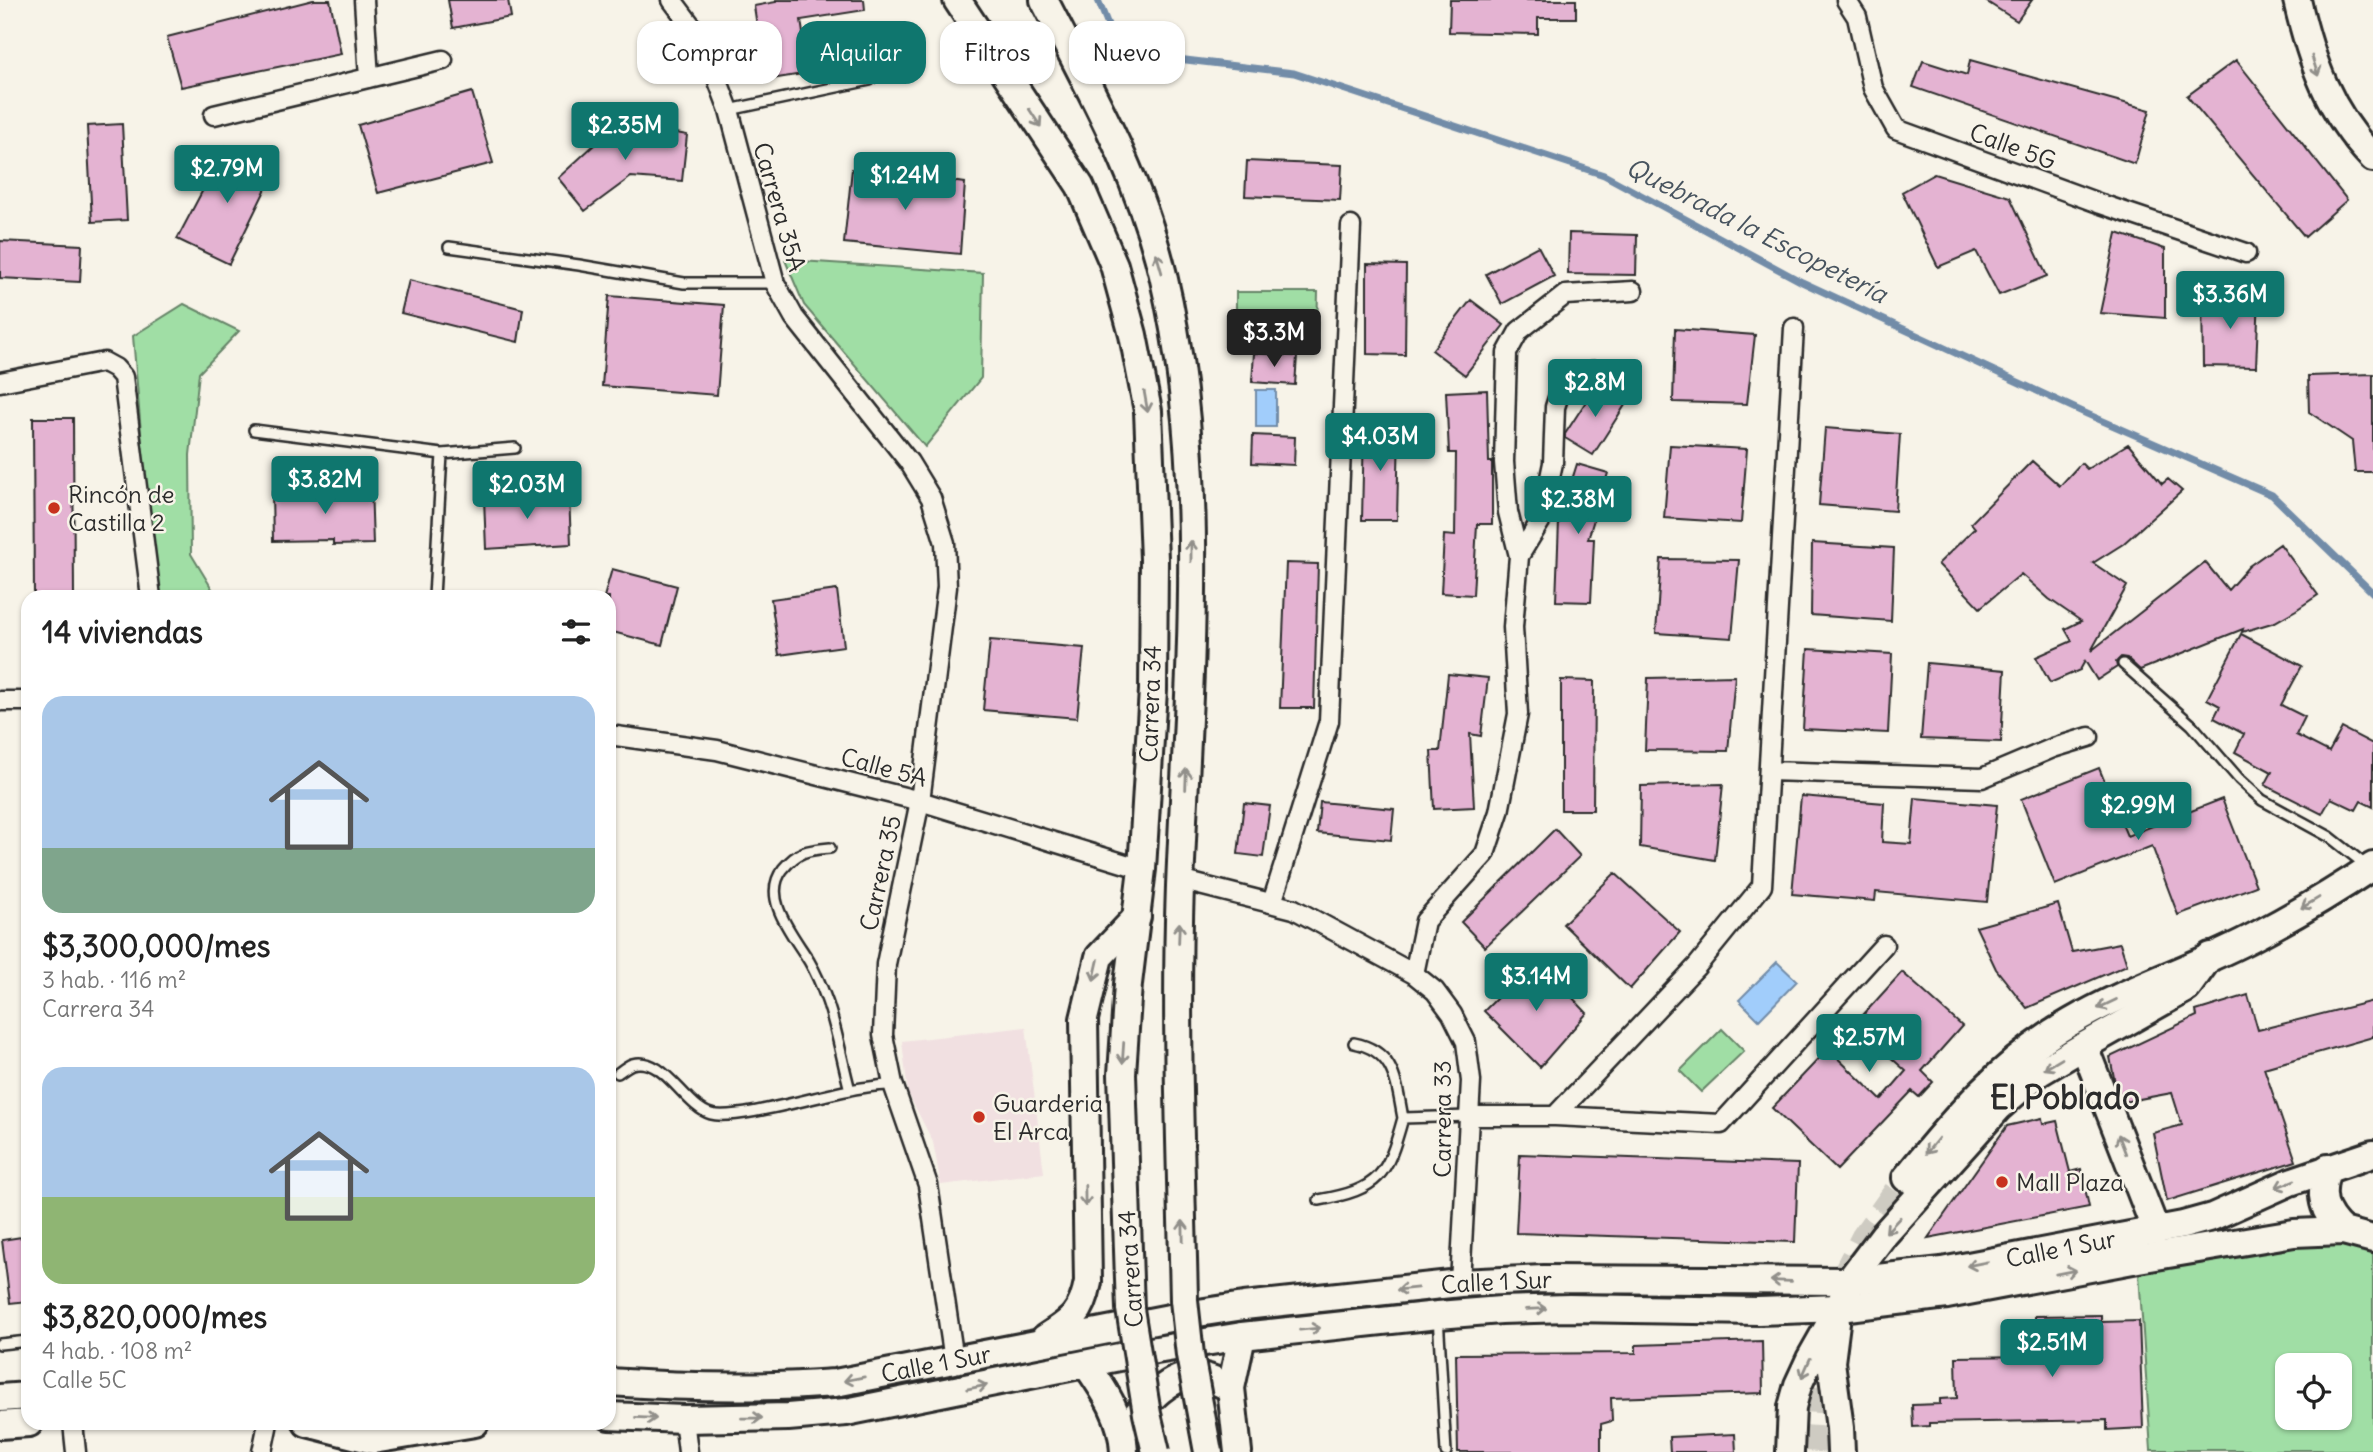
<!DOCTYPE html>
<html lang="es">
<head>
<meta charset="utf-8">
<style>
  :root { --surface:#fff; --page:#f6f6f6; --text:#222; --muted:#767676; --accent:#0f766e }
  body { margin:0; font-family:Delius,sans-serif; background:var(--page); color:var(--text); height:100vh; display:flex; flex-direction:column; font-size:26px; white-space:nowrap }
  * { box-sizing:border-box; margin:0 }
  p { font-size:23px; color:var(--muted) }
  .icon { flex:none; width:38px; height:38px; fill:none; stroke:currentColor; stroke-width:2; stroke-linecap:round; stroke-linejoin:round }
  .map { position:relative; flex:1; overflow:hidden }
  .drawer { position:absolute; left:21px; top:590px; width:595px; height:840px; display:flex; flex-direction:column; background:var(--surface); border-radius:21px; box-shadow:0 2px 5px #0004 }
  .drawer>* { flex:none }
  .top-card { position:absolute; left:637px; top:21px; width:665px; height:63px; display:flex; gap:14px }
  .controls { position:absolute; left:2275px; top:1353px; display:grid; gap:14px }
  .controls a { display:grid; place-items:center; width:77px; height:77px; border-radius:14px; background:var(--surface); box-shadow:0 2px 5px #0004; font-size:35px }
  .price { position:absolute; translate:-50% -60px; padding:0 16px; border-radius:7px; background:var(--accent); color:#fff; font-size:23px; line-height:46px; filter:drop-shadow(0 2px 4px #0008) }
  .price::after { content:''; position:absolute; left:50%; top:42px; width:21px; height:16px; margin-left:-10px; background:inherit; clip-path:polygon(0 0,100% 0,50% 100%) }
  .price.current { background:#222; color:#fff }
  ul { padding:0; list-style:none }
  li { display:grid; align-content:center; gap:14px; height:371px; padding:0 21px }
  li span { display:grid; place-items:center; height:217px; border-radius:21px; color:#555 }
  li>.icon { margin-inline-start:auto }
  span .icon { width:126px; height:126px; fill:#fffc; stroke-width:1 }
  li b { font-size:30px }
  h2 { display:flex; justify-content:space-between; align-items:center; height:84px; padding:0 21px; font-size:30px }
  .chip { padding:0 24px; border-radius:21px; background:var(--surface); box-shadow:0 2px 5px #0004; font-size:24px; line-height:63px }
  .chip.current { background:var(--accent); color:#fff }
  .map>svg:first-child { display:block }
  .built { fill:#f1e0e1 }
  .green { fill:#a0dea5; stroke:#668468; stroke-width:2; fill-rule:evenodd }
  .water { fill:#a1cdfb; stroke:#728ca8; stroke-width:2 }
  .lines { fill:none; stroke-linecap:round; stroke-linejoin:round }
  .stream { stroke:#728ca8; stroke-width:7 }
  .building { fill:#e4b3d2; stroke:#2b2b2b; stroke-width:2 }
  .secondary-tunnel { stroke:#cecbc2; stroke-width:26; stroke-dasharray:26 13; stroke-linecap:butt }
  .lane-casing { stroke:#2b2b2b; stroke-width:14 }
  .street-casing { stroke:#2b2b2b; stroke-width:23 }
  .secondary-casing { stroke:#2b2b2b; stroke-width:32 }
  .lane { stroke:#f7f3e8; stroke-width:9 }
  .street { stroke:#f7f3e8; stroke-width:18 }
  .secondary { stroke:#f7f3e8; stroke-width:26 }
  .secondary-bridge-casing { stroke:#2b2b2b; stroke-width:32; stroke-linecap:butt }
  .secondary-bridge { stroke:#f7f3e8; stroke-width:26 }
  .oneway { stroke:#918f8a }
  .poi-dot { fill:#c8321e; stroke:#f7f3e8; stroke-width:2.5 }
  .labels { text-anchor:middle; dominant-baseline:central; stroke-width:5; stroke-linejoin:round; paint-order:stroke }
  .street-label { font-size:24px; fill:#2b2b2b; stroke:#f7f3e8 }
  .poi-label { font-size:24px; fill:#2b2b2b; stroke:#f7f3e8; text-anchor:start }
  .water-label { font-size:26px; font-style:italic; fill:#48545f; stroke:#f7f3e8 }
  .district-label { font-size:32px; font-weight:bold; fill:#2b2b2b; stroke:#f7f3e8 }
</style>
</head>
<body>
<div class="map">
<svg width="2373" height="1452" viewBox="0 0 2373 1452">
  <rect width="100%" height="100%" fill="#f7f3e8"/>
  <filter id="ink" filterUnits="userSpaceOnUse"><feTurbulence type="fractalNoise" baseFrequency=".0143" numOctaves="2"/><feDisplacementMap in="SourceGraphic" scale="14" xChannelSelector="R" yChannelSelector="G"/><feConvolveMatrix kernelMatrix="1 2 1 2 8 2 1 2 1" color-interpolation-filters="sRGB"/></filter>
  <g filter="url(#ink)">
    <path class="built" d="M1026,1027l18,146 -103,12 -8,-43 -25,-49 -6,-52z"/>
    <path class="green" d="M785,260l198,13 -2,105 -56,69 -121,-142z
      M1236,292h82l-1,39h-81z
      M184,304l55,27 -40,42 -9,82 1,99 26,43h-62l-1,-7 -21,-254z
      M1722,1029l22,22 -43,41 -21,-21z
      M2266,1238l107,8v204h-222l-13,-191zM2287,1365h53v53h-53z"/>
    <path class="water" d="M1256,390h20v37h-20z
      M1777,962l20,19 -38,39 -20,-20z"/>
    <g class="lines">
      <path class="stream" d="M1098,0l21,52 175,21 310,102 198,107 285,132 185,81 101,98"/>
    </g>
    <path class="building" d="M313,0h17l11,54 -160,33 -14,-50z
      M448,0h60l3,17 -58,11z
      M776,0h88l1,10 -64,10 8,53 -44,7 -11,-74 22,-4z
      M1450,0h126v18h-38v16l-89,-2z
      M1984,0h48l-15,21z
      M1970,60l180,50 -15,54 -222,-77 10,-26 44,14z
      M2236,60l111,140 -42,37 -118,-141z
      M472,92l21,71 -115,30 -20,-68z
      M619,122l68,13 -5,46 -51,-4 -46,34 -27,-33z
      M122,124l5,96 -35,2 -5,-96z
      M226,146l50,22 -47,96 -52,-25z
      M1247,161l95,4 -2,35 -95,-4z
      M852,169l113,14 -5,71 -116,-11z
      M1934,174l76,23 37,79 -48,19 -23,-44 -38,16 -36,-75z
      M1569,233l68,2 -1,40 -68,-1z
      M2117,233l48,16v69l-65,-5z
      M0,241l82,4 -2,37 -80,-4z
      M1538,246l16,30 -52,28 -16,-30z
      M1367,264l39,1 -1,90 -38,-1z
      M409,280l114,29 -5,33 -117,-29z
      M2259,295l-3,72 -53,-1 -1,-69z
      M609,296l115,9 -7,90 -115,-9z
      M1471,300l33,25 -39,50 -33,-25z
      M1675,329l80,6 -8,69 -74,-2z
      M1254,353l43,3 -2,29 -43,-3z
      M2373,374v98h-18l-3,-31 -43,-29 -1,-36z
      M1598,383l29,19 -34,53 -28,-17v-4z
      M1487,390l2,72h3v62h-15l-4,71 -32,-2 3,-58 11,1 1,-83h-7l-3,-61z
      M33,418h40l1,179h-40z
      M1364,426l35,1 -2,93h-35z
      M1825,428l75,6 -5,77 -76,-6z
      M1253,435l42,2 -1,28 -42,-2z
      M2128,444l34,40 6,-5 14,12 -59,53 -30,19 34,23 -36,65 114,-89 23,28 21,-24 31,-22 38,51 -22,15 -21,12 -33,10 1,-3 -103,41 -13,-12 -6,-1 -5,5 1,5 -20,13 -12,-19 -5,9 -30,13 -14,-26 36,-16 -7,-12 16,-8 -32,-22 -28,-25 -41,34 -42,-44 37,-36 -4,-5 61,-62 28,25 21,-23 6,6z
      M1670,445l77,4 -6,74 -77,-5z
      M1577,464l31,9 -20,66h6l-3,63 -35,-1 3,-80z
      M371,485l2,59 -40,1v-5l-60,1 -1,-49 59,-1v-5z
      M569,494l2,50 -85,5 -2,-51z
      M1812,543l82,5 -3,73 -80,-6z
      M1661,559l78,1 -7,78 -76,-5z
      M1286,563l32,1 -4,144h-34z
      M612,569l65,17 -15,59 -53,-14v-34h-5z
      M837,590l7,56 -65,9 -8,-56z
      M2241,634l61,32 -21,39 24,12 -9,18 33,17 13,-24 31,16v63l-12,-6 -5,9 -25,-12 -9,16 -57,-29 7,-13 -37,-20 9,-18 -30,-16 6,-12 -13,-7z
      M990,640l94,8 -7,70 -94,-8z
      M1808,649l84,5 -4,79 -85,-4z
      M1927,663l78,7 -4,72 -80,-3z
      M1448,674l40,4 -7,58 -11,-2 4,73 -40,2 -3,-58h9z
      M1735,676l-7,75 -83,-1 3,-72z
      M1561,680l33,1 -1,129h-32z
      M2099,768l28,68 95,-37 34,87 -78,29 -26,-69 -97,39 -34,-86z
      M1723,784l-8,76 -75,-13 1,-61z
      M1801,796l83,7 -2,39 29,2 4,-46 82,7 -10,97 -111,-10 -1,9 -83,-7z
      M1320,802l74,7 -3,31 -74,-7z
      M1244,803l26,3 -7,51 -25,-3z
      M1555,829l25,27 -95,91 -24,-25z
      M1615,873l65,59 -50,57 -67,-65z
      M2058,904l14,48 48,-9 7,22 -100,43 -31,-39 -20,-42z
      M1536,959l51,54 -47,54 -56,-56z
      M1902,972l60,54 -40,45 11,11 -14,15 -7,-6 -75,79 -65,-62 56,-59 53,51 25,-29 -52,-46z
      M2248,995l10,35 115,-29v36l-109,31 32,93 -129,40 -14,-68 29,-8 -10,-32 -49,9 -8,-19 -5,-26 87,-41 -1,-5z
      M2042,1118l1,6 14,-3 13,51 11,-3 8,38 -161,31 79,-112z
      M1520,1154l278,10 -3,78 -279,-9z
      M28,1236v65l-18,2 -8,-63z
      M2101,1315v7l38,-1 4,107 -36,2v-10l-177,3v3l-17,1 -1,-22 28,-1v-5l17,-1 -1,-41 79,-1v-40z
      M1762,1341l1,52 -152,5 1,23 -11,3v28h-143l-2,-98 180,-1v-8z
      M1735,1434l1,18h-66l-1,-15z"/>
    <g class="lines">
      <path class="secondary-tunnel" d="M1842,1280l22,-43 42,-59
        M1818,1452l7,-97"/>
      <defs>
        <path id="lane" d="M729,110l141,-30
          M449,247l130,18 105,18h91
          M254,430l188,24 -8,143
          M442,454l73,-6
          M2123,664l69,61 47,54 23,21 68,37 38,30
          M830,848c-23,2 -32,3 -47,21 -23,29 11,67 26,92 7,12 13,26 18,40 10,28 15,60 23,89
          M1354,1043c41,8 42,39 49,75l67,-2
          M618,1073c4,-3 9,-7 14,-9 32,-9 52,42 79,50 24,7 110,-19 139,-24 14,-3 28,-4 43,-6
          M1319,1200c61,-11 68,-24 84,-82
          M1438,1316l8,136
          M0,1344l28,-3"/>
        <path id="street" d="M364,0l5,78
          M672,0l24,32 14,28 19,50 46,173 19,34 115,145 22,36 14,45 2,44 -27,214 -34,163 -3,71 10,49 35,101 26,175
          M1846,0l11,17 16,71 23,41 205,75 145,49
          M214,115l229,-55
          M0,382l104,-20 11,6 8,9 28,220
          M1519,556l22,-36 12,-57 2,-56 7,-21 12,-9 18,-6 22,-1
          M0,701h28
          M609,735l108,15 203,51 222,68
          M1769,771l213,7 71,-30 36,-11
          M1180,880l114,29 120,65 21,17 17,23 14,28 5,39 -11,202
          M1272,903l57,-182 22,-495
          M1414,974l11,-53 60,-67 14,-42 19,-98 -5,-87 6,-71 -11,-44 -4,-50 3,-109 12,-22 46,-36 68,-4
          M1471,1116h84l166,8 163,-179
          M1555,1116l142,-150 65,-80 32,-558
          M684,1419l4,33
          M73,1423l3,29
          M262,1452l6,-29"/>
        <g id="secondary">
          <path d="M957,0l123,186 34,79 19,70 15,76 6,148 -1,131 -11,179 -14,115 -6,90 8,235"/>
          <path d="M1044,0c46,90 95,175 119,275 47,199 25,409 17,611 -5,138 1,276 4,414"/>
          <path d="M2297,0c14,61 32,112 76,158"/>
          <path d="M2084,1046l72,185"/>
          <path d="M2328,1168c-10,25 -6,45 15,63"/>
          <path d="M1906,1178c47,-59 98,-118 165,-156 60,-35 127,-55 188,-88 38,-20 78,-44 114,-68"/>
          <path d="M1836,1323l-5,39 9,66 1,24"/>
          <path d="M1045,1338c27,-17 37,-24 43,-56l-4,-263 15,-62 38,-40"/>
          <path d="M1086,1364c19,27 37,54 38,88"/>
          <path id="s1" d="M609,1382c75,5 150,7 226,1l350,-68 59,-9 216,-23 84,-4 305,2 93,-10 241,-46 29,-8 78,-35 83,-28"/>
          <path d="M0,1398l28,-2"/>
          <path d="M609,1416l75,3 104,-2 58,-5 298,-60 98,-16 196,-21 63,-5 68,-2 189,3 81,-3 108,-13 191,-36 156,-26 49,-2 30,8"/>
          <path d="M307,1423l66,17 102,-17"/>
          <path d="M0,1425l29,-2"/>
          <path d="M1122,1433c19,-23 44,-61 78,-57 11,1 21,8 31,12"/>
          <path d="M1238,1452l-7,-64 11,-52"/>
          <path d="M1790,1452l2,-45 6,-22 12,-26 29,-51 10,-27 34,-45 115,-128 25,-22 17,-14 44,-26 103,-58 23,-32"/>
        </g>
      </defs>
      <use href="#lane" class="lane-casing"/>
      <use href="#street" class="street-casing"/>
      <use href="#secondary" class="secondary-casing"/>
      <use href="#lane" class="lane"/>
      <use href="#street" class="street"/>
      <use href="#secondary" class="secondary"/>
      <defs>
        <path id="secondary-bridge" d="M1184,1300l6,55 18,97
          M1130,1309l17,105 9,38"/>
      </defs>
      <use href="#secondary-bridge" class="secondary-bridge-casing"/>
      <use href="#secondary-bridge" class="secondary-bridge"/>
    </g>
    <defs><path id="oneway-shaft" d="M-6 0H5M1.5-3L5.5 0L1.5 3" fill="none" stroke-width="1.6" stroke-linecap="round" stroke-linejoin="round" transform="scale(1.75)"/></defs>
    <g class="oneway">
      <use href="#oneway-shaft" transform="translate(2315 66) rotate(72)"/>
      <use href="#oneway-shaft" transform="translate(1035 118) rotate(57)"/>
      <use href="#oneway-shaft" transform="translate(1159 263) rotate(-106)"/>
      <use href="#oneway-shaft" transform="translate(1146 402) rotate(80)"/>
      <use href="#oneway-shaft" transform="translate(1191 551) rotate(-90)"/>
      <use href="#oneway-shaft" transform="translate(1186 779) rotate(-88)"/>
      <use href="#oneway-shaft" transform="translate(2310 903) rotate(149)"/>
      <use href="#oneway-shaft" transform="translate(1179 933) rotate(-88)"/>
      <use href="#oneway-shaft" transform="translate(1096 970) rotate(103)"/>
      <use href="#oneway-shaft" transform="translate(2107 1004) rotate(154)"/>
      <use href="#oneway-shaft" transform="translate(1123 1053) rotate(94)"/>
      <use href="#oneway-shaft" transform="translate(2053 1064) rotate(149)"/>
      <use href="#oneway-shaft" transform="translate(2122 1144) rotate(-111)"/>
      <use href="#oneway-shaft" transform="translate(1932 1146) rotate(129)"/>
      <use href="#oneway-shaft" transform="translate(2285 1184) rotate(158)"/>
      <use href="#oneway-shaft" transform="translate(1085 1196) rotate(89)"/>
      <use href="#oneway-shaft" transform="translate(1893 1225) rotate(133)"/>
      <use href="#oneway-shaft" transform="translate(1183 1231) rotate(-91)"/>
      <use href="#oneway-shaft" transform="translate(1977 1264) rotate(169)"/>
      <use href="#oneway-shaft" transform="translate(2066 1272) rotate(-11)"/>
      <use href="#oneway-shaft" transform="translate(1781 1281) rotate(-178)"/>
      <use href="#oneway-shaft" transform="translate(1407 1289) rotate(174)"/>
      <use href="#oneway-shaft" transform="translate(1536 1309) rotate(-2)"/>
      <use href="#oneway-shaft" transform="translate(1310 1329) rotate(-6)"/>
      <use href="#oneway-shaft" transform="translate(1806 1368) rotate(114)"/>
      <use href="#oneway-shaft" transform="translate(854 1379) rotate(169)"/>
      <use href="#oneway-shaft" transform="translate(977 1387) rotate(-11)"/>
      <use href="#oneway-shaft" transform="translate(646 1418) rotate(3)"/>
      <use href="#oneway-shaft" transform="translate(752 1418) rotate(-1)"/>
    </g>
  </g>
  <g class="poi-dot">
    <circle cx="54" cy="508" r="7"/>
    <circle cx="979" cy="1117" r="7"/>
    <circle cx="2002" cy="1182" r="7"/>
  </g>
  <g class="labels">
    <g class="street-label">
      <text transform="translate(2013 146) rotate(20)">Calle 5G</text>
      <text transform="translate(780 207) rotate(74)">Carrera 35A</text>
      <text transform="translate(1150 704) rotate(-88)">Carrera 34</text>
      <text transform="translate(884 767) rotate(15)">Calle 5A</text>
      <text transform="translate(880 873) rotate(-78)">Carrera 35</text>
      <text transform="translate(1442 1119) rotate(-90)">Carrera 33</text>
      <text stroke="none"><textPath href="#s1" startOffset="1463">Calle 1 Sur</textPath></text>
      <text transform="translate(1130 1269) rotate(-94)">Carrera 34</text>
      <text stroke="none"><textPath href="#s1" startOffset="896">Calle 1 Sur</textPath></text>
      <text stroke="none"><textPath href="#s1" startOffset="329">Calle 1 Sur</textPath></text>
    </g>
    <g class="poi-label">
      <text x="68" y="494">Rincón de<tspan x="68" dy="28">Castilla 2</tspan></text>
      <text x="993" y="1103">Guarderia<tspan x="993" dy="28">El Arca</tspan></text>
      <text x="2016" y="1182">Mall Plaza</text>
    </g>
    <g class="water-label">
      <text transform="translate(1757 230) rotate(27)">Quebrada la Escopetería</text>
    </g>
    <g class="district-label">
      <text x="2065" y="1097">El Poblado</text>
    </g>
  </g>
</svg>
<div class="controls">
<a><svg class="icon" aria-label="locate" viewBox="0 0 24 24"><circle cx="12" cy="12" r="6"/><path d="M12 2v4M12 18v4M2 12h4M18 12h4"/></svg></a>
</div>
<b class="price" style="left:625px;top:162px">$2.35M</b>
<b class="price" style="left:227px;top:205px">$2.79M</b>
<b class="price" style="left:905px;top:212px">$1.24M</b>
<b class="price" style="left:2230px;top:331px">$3.36M</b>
<b class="price current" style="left:1274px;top:369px">$3.3M</b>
<b class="price" style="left:1595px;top:419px">$2.8M</b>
<b class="price" style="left:1380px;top:473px">$4.03M</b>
<b class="price" style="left:325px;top:516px">$3.82M</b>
<b class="price" style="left:527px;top:521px">$2.03M</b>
<b class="price" style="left:1578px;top:536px">$2.38M</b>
<b class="price" style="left:2138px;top:842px">$2.99M</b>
<b class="price" style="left:1536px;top:1013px">$3.14M</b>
<b class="price" style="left:1869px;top:1074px">$2.57M</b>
<b class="price" style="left:2052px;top:1379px">$2.51M</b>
<div class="top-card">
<a class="chip">Comprar</a>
<a class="chip current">Alquilar</a>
<a class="chip">Filtros</a>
<a class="chip">Nuevo</a>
</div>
<section class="drawer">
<h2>14 viviendas<svg class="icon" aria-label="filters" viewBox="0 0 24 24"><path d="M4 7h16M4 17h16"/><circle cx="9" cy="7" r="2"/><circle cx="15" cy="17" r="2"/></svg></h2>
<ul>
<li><span style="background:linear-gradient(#a9c7e8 70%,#7fa58c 0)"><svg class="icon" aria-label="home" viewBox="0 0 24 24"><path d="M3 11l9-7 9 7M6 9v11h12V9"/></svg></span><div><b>$3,300,000/mes</b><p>3 hab. · 116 m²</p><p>Carrera 34</p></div></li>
<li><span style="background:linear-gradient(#a9c7e8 60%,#8fb573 0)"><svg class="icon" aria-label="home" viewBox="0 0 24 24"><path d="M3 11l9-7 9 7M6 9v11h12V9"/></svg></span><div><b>$3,820,000/mes</b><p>4 hab. · 108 m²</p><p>Calle 5C</p></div></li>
</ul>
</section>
</div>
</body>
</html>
